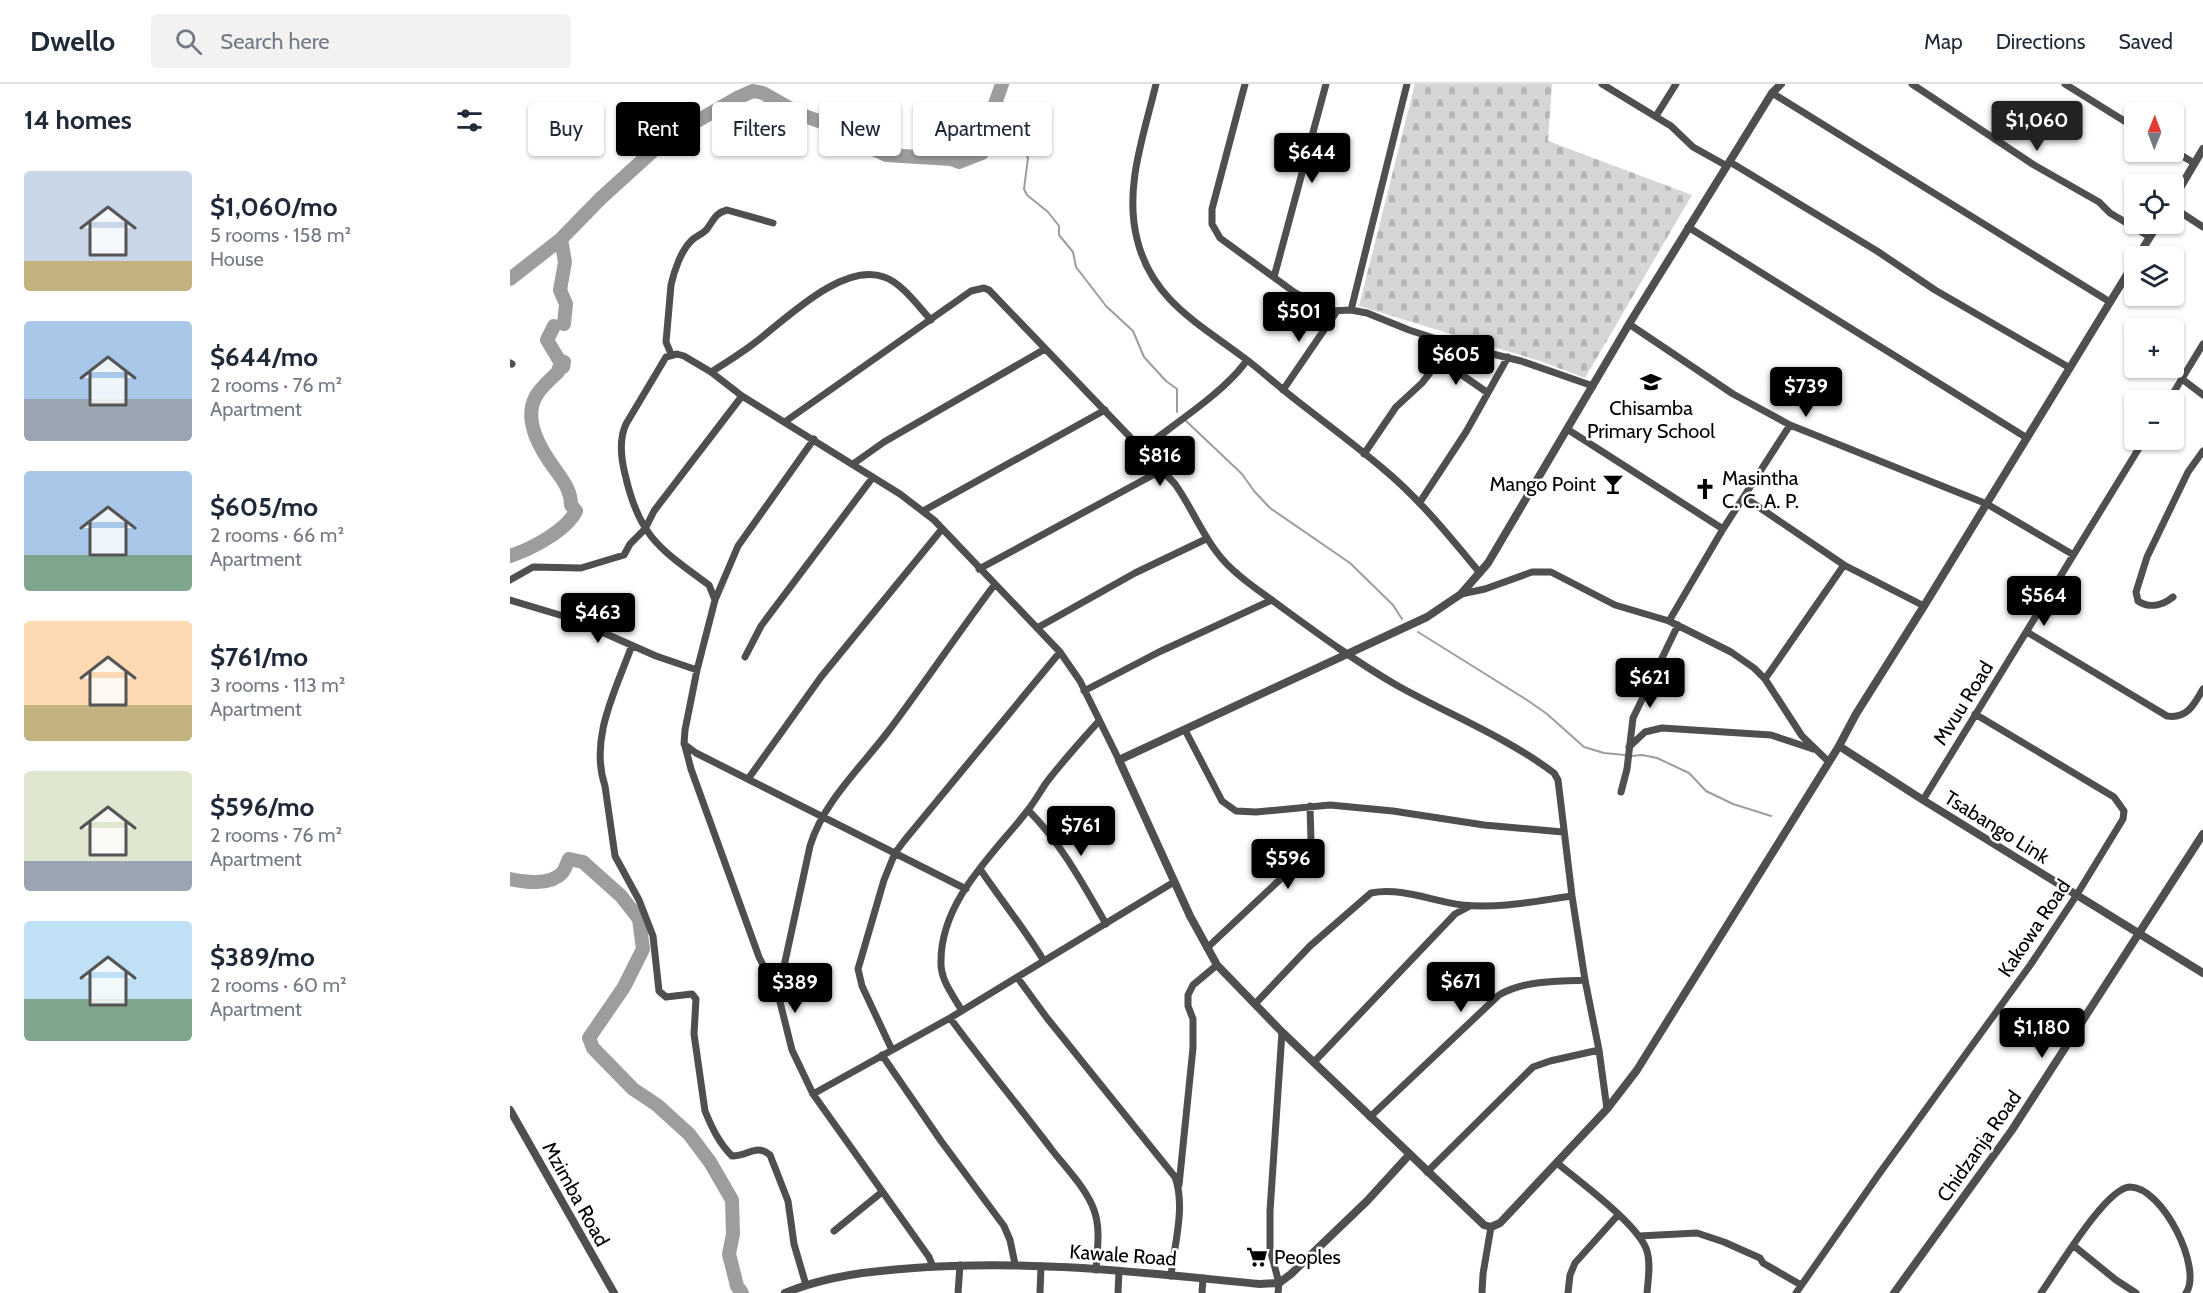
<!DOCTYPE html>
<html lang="en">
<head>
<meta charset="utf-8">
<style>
  :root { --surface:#fff; --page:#f2f2f3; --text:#1f2937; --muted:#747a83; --line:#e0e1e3; --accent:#000 }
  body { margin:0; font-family:Cabin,sans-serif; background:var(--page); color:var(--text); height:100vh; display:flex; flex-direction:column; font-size:22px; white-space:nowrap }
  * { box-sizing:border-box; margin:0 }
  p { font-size:20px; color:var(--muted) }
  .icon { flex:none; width:33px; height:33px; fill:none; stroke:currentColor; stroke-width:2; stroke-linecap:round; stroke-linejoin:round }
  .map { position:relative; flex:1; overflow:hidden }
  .sheet { display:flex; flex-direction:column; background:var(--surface); width:510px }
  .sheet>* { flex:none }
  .banner { position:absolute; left:18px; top:18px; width:570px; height:54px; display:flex; gap:12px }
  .needle { width:39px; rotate:1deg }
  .tools { position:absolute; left:1614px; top:18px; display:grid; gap:12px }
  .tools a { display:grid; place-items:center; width:60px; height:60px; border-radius:6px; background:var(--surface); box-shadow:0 2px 4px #0004; font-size:30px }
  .price { position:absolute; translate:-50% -51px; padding:0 14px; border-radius:6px; background:var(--accent); color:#fff; font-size:20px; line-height:39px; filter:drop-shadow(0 2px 3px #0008) }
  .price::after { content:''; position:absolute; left:50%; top:36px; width:18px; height:14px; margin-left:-9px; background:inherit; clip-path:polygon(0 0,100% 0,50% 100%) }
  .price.active { background:#222; color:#fff }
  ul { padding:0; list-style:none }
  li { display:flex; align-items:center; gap:18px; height:150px; padding:0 24px }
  li span { display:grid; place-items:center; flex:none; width:168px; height:120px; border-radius:6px; color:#555 }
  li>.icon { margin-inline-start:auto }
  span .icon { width:72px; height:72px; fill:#fffc; stroke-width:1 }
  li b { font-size:26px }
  h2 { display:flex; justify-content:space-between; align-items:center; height:72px; padding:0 24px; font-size:26px }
  .chip { padding:0 21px; border-radius:6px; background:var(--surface); box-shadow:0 2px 4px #0004; font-size:21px; line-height:54px }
  .chip.active { background:var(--accent); color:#fff }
  header { display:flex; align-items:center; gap:36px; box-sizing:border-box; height:84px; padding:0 30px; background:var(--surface); border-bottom:2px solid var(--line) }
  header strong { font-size:28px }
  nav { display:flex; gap:33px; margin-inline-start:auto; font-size:21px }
  .search { width:420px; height:54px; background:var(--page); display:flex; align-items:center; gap:15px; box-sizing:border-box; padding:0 21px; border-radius:6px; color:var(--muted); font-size:22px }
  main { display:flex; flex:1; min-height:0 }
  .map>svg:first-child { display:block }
  .cemetery { fill:url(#cemetery-stones) }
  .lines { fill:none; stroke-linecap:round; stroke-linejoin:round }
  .stream { stroke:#9d9d9d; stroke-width:2 }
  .river { stroke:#9d9d9d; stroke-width:14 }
  .minor { stroke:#4f4f4f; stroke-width:7 }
  .tertiary { stroke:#4f4f4f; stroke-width:8 }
  .labels { text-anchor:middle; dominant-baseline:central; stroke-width:5; stroke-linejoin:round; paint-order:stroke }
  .poi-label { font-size:20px; fill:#000; stroke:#fff; text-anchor:start }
  .street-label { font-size:20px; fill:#000; stroke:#fff }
</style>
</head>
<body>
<header>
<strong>Dwello</strong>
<div class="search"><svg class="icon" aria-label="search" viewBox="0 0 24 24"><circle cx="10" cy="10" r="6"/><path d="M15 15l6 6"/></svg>Search here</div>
<nav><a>Map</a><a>Directions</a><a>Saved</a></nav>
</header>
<main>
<section class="sheet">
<h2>14 homes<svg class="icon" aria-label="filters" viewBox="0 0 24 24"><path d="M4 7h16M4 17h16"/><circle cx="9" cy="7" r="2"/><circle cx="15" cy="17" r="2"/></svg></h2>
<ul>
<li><span style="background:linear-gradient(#c9d6e8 75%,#c2b280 0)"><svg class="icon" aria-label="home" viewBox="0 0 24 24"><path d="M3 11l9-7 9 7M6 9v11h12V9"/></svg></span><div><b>$1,060/mo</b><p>5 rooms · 158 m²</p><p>House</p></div></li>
<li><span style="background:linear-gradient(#a9c7e8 65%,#9aa5b1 0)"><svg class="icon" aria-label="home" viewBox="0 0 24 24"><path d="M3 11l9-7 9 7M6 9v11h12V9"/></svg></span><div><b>$644/mo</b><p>2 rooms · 76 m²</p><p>Apartment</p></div></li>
<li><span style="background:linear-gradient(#a9c7e8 70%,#7fa58c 0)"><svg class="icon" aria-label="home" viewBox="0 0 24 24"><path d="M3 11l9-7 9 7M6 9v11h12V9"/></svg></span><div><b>$605/mo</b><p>2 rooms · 66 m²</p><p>Apartment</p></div></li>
<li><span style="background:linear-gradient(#ffd9b3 70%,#c2b280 0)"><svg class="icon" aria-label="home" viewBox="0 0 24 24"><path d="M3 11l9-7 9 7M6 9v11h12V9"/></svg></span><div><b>$761/mo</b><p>3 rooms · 113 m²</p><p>Apartment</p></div></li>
<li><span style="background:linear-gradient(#dfe7d0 75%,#9aa5b1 0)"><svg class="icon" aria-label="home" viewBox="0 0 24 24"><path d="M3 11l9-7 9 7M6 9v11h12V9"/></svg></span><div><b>$596/mo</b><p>2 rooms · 76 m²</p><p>Apartment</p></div></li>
<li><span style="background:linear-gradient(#bfe0f5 65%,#7fa58c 0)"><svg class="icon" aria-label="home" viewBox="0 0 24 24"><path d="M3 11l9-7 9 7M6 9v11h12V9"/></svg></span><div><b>$389/mo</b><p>2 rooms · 60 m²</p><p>Apartment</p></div></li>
</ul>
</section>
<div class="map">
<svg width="1693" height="1209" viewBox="0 0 1693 1209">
  <defs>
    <pattern id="cemetery-stones" width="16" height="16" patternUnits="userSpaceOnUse" patternTransform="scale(1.5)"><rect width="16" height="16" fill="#d6d6d6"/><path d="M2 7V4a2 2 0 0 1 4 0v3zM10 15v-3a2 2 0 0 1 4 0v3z" fill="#b6b6b6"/></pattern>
  </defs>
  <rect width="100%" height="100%" fill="#fff"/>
  <path class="cemetery" d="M905,0h137l-4,57 144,54 -107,183 -45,-17 -181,-55z"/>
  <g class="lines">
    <path class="stream" d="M491,1v31l23,33 4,9 -4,31 3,6 21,17 11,14v9l14,17 3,15 30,39 27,25 11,26 22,24 11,8v23
      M675,336l57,54 12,17 16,17 80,55 43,42 9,14
      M908,548l109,68 20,14 37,33 20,6 21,2
      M1121,672l11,-1 15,3 32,15 17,18 27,13 38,12"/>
    <path class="river" d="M51,155l4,23 -5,28 6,14 -2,20
      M0,195l51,-40 39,-40 66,-60 71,-41 16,-7 10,2 39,22 25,9 22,14 37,17 65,4 8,3 23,-9 5,-9 4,-29 11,-31
      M0,472c21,-7 56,-25 66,-45l-5,-6c0,-13 -6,-22 -14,-33 -15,-20 -35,-51 -21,-76 5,-9 15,-17 22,-24l1,-4 4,-1 1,-5 -5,-2 -12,-20 7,-14
      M0,795c15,3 40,7 52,-6 3,-3 5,-10 7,-14l14,3 38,34 18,23 4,30 -19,38 -35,51 4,10 40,41 24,16 32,29 21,28 22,38 1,34 -4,20 8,32 5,7"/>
    <path class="minor" d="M646,0c-12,51 -32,103 -19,155 15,62 63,85 110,121 17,13 32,27 49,40 28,22 58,44 85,67 38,31 68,69 99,106
      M735,0l-33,125v15l8,14 74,54 27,15 9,4 21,-1 16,3 42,17 43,14 69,17 72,25
      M1092,0l69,42 22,21 34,19
      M1402,0l122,81 65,37 11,11 40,24
      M1555,0l69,43
      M1262,9l338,209
      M1146,32l20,-32
      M1664,67l20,12
      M1220,78l147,89 58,39 135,78
      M1664,124l29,19
      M1178,143l339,211
      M764,193l52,-193
      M841,226l56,-226
      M1119,240l104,70 57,31 197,79 85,50
      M161,270l-5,-12 5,-57c3,-14 10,-34 20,-44 5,-5 12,-7 16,-12 7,-9 8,-16 20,-19l46,13
      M933,272l19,19 26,18
      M0,279l2,1
      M201,288c16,-10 31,-19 46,-31 30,-23 86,-79 127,-64 18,6 34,29 47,43
      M1672,295l21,16
      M773,306l54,-79
      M1659,316l34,-56
      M276,337l185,-130 13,-3 5,2 186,194c20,28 31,62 58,86 16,15 34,26 51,39 37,27 74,54 114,77 52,29 108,51 156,87l4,7 14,116 13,84 14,70 8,59
      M1057,345l156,100
      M632,365c31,-24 84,-58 105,-89
      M854,370l32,-47 26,-24 30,-39
      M343,380l31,-22 161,-93
      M1234,413l100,68 80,41
      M910,418l46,-70 42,-75
      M413,427l182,-101
      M469,485l183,-99
      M0,496l23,-13 48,1 43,-13 6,-11 15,-15 9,-18 88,-115
      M951,510l24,-5 47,-17h19l64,33 54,16 62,31 23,16 11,11 37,57 27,26
      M1663,513c-10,8 -23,12 -35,4l-2,-9 11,-35 41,-85 15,-21
      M0,516l60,18 86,38 41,14
      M205,516l23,-54 76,-107
      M1159,537l54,-92 67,-104
      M527,544l98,-55 71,-34
      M1517,548l140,84c20,3 27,-11 36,-27
      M122,561c-16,45 -43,93 -27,141l10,70 24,44 14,36 6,55 7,6 26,-3 4,5 -2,35 11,77c7,17 14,32 27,45 17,0 24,-13 38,-1l18,46 6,43 12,41
      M235,573l16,-31 112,-149
      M1255,595l79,-114
      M574,607l75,-39 113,-52
      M675,646l37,71 14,10 20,1 74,-7 63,6 91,14 79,7
      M175,662l6,23 68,188 19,37 14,56 21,44 116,163 4,10
      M1119,663l16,-15 17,-4 109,7 42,14
      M238,695l73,-102 121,-148
      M1111,708l6,-23 6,-51 45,-93
      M1413,716l221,-360
      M518,726c33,33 55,74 78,114
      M470,785c21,31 44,59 64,92
      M456,805l-270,-136 -12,-9 1,-14 12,-60 18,-70 -6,-15c-49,-36 -70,-48 -84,-111 -4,-16 -6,-35 1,-50l40,-67 11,-3 7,2 27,16 31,24 158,98 34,26 126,132 20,29 39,79
      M697,864l97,-91 7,-16 -1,-35
      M507,893l30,41 128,159c11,30 -1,68 -4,99
      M268,910l32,-148c13,-43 50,-78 77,-113 37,-49 71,-100 108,-149
      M745,920l55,-58 61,-53c30,-6 61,8 91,12 37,4 74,-4 110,-9
      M452,927c-9,-16 -22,-31 -21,-50 0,-61 53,-107 87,-151 7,-9 12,-18 18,-27 16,-21 35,-42 53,-62
      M440,934c33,45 68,87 102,132 14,18 34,38 42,60 7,19 3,41 2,60
      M382,966l-30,-64 -4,-17 26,-89 11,-27 9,-12 156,-189
      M372,971l59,86 63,85 6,14 5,24
      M804,978l141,-148 15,-8
      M303,1010l137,-76 224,-136
      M860,1033l129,-122c26,-15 56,-13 86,-15
      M1047,1079c23,19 82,62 90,88 4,13 1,29 0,42
      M917,1088l106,-105 17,-6 49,-11
      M669,1101l14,-137v-29l-5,-13v-11l5,-10 24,-20
      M324,1147l48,-39
      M1129,1152l58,-3 27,9 36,16 3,5 38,22
      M1564,1162l42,34 20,13
      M448,1209l2,-28
      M530,1209l1,-27
      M608,1209l1,-21
      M692,1209l1,-15
      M768,1209l1,-10 -9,-34v-38l12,-179
      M972,1209l1,-19 8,-47
      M1058,1209l2,-18 5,-12 43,-48
      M1286,1209l83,-119 152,-210 45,-68 47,-77 1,-8 -10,-14 -139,-83
      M1531,1209c15,-21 65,-106 89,-106 33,0 73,82 56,106"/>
    <path class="tertiary" d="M1271,0l-9,9 -143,231 -141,239 -27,31 -34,23 -308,143 71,156 27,49 65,67 202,193 7,2 9,-4 107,-114 30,-39 202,-324 17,-32 68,-108 210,-343
      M1664,114l29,-49
      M1628,172l20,-32
      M1329,662l84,54 280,173
      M0,1026l104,183
      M275,1209c41,-17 85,-22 129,-25 116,-9 231,5 346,16l19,-1 12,-9 76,-73 42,-46
      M1384,1209l118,-163 191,-296"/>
  </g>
  <defs>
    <symbol id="school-bare" viewBox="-9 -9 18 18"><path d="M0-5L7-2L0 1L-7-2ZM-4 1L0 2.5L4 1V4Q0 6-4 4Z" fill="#000" stroke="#fff" stroke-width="2.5" paint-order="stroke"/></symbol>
    <symbol id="bar-bare" viewBox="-9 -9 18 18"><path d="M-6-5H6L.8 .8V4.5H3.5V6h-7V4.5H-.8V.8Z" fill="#000" stroke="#fff" stroke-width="2.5" paint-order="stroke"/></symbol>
    <symbol id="church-bare" viewBox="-9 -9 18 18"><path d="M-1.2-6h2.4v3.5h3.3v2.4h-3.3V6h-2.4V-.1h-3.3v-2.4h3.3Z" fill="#000" stroke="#fff" stroke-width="2.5" paint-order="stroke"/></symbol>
    <symbol id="supermarket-bare" viewBox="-9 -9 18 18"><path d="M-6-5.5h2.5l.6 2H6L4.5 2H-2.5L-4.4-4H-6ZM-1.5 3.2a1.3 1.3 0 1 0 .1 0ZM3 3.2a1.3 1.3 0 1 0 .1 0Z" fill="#000" stroke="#fff" stroke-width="2.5" paint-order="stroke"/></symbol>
  </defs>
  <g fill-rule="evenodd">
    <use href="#school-bare" x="1126" y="283" width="30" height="30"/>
    <use href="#bar-bare" x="1088" y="385" width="30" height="30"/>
    <use href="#church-bare" x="1180" y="390" width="30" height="30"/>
    <use href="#supermarket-bare" x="732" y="1158" width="30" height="30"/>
  </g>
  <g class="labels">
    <g class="poi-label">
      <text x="1141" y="324" text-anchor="middle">Chisamba<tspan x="1141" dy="23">Primary School</tspan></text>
      <text x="1212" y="394">Masintha<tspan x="1212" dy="23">C. C. A. P.</tspan></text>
      <text x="1086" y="400" text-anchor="end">Mango Point</text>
      <text x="764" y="1173">Peoples</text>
    </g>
    <g class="street-label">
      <text transform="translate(1453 619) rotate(-58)">Mvuu Road</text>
      <text transform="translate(1487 743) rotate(32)">Tsabango Link</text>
      <text transform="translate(1524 844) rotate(-56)">Kakowa Road</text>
      <text transform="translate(1469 1062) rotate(-55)">Chidzanja Road</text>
      <text transform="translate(66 1110) rotate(61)">Mzimba Road</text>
      <text transform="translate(613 1171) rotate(4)">Kawale Road</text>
    </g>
  </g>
</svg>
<div class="tools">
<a><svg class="needle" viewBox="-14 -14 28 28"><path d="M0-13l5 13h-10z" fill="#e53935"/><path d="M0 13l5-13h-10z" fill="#747a83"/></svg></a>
<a><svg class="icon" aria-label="locate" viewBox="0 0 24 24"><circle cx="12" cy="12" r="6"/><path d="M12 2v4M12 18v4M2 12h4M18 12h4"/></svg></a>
<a><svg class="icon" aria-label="layers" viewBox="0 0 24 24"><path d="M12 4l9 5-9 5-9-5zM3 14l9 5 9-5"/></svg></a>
<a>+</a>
<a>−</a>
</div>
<b class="price active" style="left:1527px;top:68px">$1,060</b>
<b class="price" style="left:802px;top:100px">$644</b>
<b class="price" style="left:789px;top:259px">$501</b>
<b class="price" style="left:946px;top:302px">$605</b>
<b class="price" style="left:1296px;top:334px">$739</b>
<b class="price" style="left:650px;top:403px">$816</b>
<b class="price" style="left:1534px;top:543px">$564</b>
<b class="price" style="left:88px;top:560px">$463</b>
<b class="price" style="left:1140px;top:625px">$621</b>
<b class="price" style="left:571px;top:773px">$761</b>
<b class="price" style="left:778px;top:806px">$596</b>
<b class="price" style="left:951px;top:929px">$671</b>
<b class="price" style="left:285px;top:930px">$389</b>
<b class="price" style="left:1532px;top:975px">$1,180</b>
<div class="banner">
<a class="chip">Buy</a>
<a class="chip active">Rent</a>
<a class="chip">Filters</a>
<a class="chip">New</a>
<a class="chip">Apartment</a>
</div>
</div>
</main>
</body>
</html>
